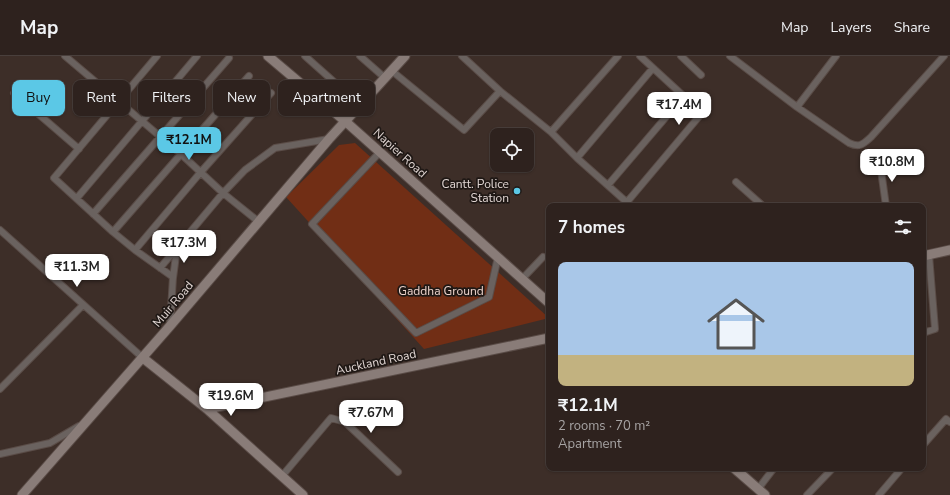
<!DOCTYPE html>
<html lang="en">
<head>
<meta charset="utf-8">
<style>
  :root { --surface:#2e221e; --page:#362a27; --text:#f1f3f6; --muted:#a7a4a4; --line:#493f3c; --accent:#5bc8e6 }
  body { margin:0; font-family:"Nunito Sans",sans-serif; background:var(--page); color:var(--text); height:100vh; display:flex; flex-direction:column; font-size:15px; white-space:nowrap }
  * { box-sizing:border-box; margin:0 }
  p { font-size:13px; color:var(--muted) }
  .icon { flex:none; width:22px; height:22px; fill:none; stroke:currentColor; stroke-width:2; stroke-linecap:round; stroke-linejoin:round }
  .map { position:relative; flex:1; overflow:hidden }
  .side { position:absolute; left:546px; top:147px; width:380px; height:268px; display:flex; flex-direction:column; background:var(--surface); border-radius:8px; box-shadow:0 1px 3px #0004,0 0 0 1px var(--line) }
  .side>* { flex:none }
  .banner { position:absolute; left:12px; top:24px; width:380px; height:36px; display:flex; gap:8px }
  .fabs { position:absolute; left:490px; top:72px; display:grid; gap:8px }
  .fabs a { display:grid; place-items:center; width:44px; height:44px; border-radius:8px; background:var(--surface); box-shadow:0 1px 3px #0004,0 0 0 1px var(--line); font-size:20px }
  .price { position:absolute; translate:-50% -34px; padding:0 9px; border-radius:8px; background:#fff; color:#222; font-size:13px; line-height:26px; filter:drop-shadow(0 1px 2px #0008) }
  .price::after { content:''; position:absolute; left:50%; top:24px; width:12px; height:9px; margin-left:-6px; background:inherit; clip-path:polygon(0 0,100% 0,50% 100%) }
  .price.current { background:var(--accent); color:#111 }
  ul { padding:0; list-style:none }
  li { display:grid; align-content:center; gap:8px; height:212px; padding:0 12px }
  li+li { border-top:1px solid var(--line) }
  li span { display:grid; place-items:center; height:124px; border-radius:8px; color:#555 }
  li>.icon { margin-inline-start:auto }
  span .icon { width:72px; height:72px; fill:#fffc; stroke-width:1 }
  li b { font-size:17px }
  h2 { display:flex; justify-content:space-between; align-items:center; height:48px; padding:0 12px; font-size:17px }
  .pill { padding:0 14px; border-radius:8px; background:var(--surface); box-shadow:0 1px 3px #0004,0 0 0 1px var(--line); font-size:14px; line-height:36px }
  .pill.current { background:var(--accent); color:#111 }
  header { display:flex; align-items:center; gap:24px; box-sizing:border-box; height:56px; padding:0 20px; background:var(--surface); border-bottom:1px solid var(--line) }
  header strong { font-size:19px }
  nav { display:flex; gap:22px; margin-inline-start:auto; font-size:14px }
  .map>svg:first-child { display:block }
  .green { fill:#712e15 }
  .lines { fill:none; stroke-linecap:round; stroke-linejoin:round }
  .street-casing { stroke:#5a4c47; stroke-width:8 }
  .secondary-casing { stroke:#5a4c47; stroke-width:11 }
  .street { stroke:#6a625f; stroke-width:6 }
  .secondary { stroke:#897c78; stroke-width:9 }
  .poi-dot { fill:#5bc8e6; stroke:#1f1815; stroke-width:1.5 }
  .labels { text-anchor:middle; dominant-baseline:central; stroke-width:3.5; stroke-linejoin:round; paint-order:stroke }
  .street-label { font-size:12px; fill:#e0d5d2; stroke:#1f1815 }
  .poi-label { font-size:12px; fill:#e0d5d2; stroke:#1f1815; text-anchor:end }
  .park-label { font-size:12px; fill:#eed4cc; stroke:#1f1815 }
</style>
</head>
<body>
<header>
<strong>Map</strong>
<nav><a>Map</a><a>Layers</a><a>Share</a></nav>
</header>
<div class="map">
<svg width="950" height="439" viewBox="0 0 950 439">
  <rect width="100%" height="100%" fill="#3d2e28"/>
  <path class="green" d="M355,87l194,175 -125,31 -138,-152 53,-52z"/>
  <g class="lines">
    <defs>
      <path id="street" d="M65,0l117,99 41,38 36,29
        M157,0l-103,122 59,54 22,18 38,27 -3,49
        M305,0l55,49
        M360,0l25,22
        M462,0l38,35 51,41 26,26 54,48
        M681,0l20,19
        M730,0l67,51 52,36c11,5 14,1 22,-6l73,-81
        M392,15l72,59 36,-39
        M14,37l65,56
        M797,51l39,-51
        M551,76l67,-76
        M380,96l-68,72 104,109 73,-36 9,-40
        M577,102l76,-90
        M880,107l6,43
        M736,126l27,24
        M608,129l76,-89
        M77,142l120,-142
        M627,146l75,-89 -62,-57
        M93,158l136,-156
        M0,174l143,128
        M113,176l136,-156
        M135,194l65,-77 71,-80
        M160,212l63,-75 22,-23 30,-22 54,-9
        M173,222l4,-30
        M522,223l21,-22
        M923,277l12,-4 -6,-74
        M0,333l83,-84
        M923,389l23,-26 4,3
        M0,398l50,-11 29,-17
        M282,420l49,-58 14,4 53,50
        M758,433l16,-21
        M807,439l26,-27
        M879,439l23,-27"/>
      <path id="secondary" d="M268,0l77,65 204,182
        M923,200l27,-6
        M143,302l64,51 96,86
        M207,353l342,-71
        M734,412l31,27
        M22,439l148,-169 159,-187 76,-83"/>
    </defs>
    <use href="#street" class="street-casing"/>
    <use href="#secondary" class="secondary-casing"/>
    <use href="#street" class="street"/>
    <use href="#secondary" class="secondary"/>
  </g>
  <circle class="poi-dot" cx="517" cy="135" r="4"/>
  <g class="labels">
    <g class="street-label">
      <text transform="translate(400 97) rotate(42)">Napier Road</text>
      <text transform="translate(173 248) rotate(-50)">Muir Road</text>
      <text transform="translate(376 306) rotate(-12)">Auckland Road</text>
    </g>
    <g class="poi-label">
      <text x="509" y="128">Cantt. Police<tspan x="509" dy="14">Station</tspan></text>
    </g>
    <g class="park-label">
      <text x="441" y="235">Gaddha Ground</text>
    </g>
  </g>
</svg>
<div class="fabs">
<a><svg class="icon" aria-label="locate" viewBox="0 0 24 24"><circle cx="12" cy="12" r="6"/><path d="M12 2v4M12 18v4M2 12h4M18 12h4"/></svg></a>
</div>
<b class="price" style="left:679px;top:70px">₹17.4M</b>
<b class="price current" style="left:189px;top:105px">₹12.1M</b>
<b class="price" style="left:892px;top:127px">₹10.8M</b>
<b class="price" style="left:184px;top:208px">₹17.3M</b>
<b class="price" style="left:77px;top:232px">₹11.3M</b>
<b class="price" style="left:231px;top:361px">₹19.6M</b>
<b class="price" style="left:371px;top:378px">₹7.67M</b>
<div class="banner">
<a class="pill current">Buy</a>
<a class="pill">Rent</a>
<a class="pill">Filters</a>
<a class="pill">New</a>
<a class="pill">Apartment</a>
</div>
<section class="side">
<h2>7 homes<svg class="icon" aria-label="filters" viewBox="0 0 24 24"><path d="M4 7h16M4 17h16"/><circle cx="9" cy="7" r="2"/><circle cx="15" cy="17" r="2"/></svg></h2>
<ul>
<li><span style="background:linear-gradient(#a9c7e8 75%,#c2b280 0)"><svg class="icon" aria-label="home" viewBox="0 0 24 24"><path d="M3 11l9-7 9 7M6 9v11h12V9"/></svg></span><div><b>₹12.1M</b><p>2 rooms · 70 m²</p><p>Apartment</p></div></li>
</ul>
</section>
</div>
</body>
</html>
